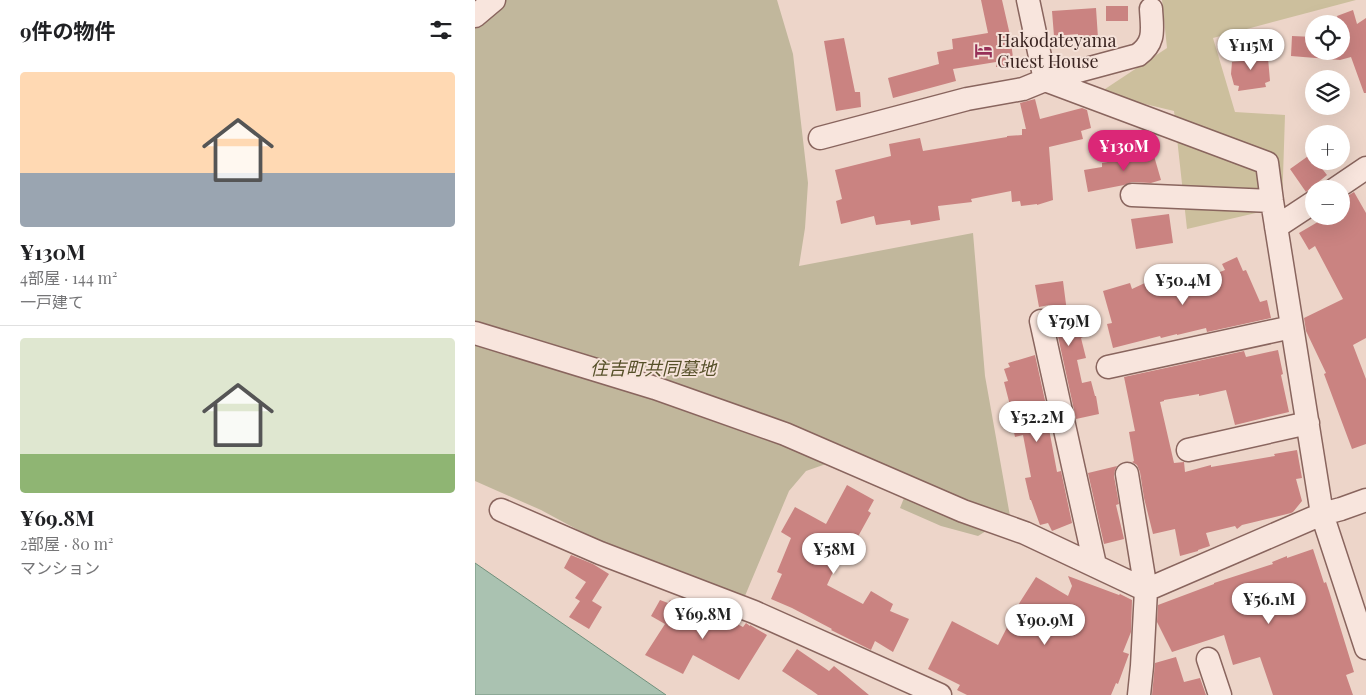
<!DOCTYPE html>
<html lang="ja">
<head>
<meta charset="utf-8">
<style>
  :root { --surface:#fff; --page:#f2f2f2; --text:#202124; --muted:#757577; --line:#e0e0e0; --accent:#db2777 }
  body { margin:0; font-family:"Playfair Display","Noto Sans JP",serif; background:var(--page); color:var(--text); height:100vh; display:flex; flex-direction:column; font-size:19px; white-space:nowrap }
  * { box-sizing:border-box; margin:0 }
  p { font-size:16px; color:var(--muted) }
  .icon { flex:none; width:28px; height:28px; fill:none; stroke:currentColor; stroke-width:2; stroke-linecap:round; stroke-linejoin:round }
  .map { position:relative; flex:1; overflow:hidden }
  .panel { display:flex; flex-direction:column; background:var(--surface); width:475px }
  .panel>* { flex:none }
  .fabs { position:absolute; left:830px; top:15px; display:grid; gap:10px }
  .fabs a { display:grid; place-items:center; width:45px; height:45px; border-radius:50%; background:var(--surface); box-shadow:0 5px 20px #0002; font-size:25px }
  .price { position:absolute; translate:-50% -42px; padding:0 11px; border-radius:18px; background:#fff; color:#222; font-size:16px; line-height:32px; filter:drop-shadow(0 1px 2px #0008) }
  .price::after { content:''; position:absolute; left:50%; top:30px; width:15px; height:11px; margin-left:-8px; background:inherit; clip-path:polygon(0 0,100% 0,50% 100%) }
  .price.active { background:var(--accent); color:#fff }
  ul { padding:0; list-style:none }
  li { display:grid; align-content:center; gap:10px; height:265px; padding:0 20px }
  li+li { border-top:1px solid var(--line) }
  li span { display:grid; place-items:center; height:155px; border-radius:5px; color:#555 }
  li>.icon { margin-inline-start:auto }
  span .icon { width:90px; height:90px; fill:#fffc; stroke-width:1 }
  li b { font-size:21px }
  h2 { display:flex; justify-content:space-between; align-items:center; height:60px; padding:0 20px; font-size:21px }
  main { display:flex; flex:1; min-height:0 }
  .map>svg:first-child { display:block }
  .green { fill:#ccbf9d }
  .cemetery { fill:#c1b79c }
  .water { fill:#aac2b1; stroke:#70907c }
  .building { fill:#ca8381 }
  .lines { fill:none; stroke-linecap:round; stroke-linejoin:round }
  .street-casing { stroke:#89655e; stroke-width:25 }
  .street { stroke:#f8e5dd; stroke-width:22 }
  .labels { text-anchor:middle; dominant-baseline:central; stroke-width:4; stroke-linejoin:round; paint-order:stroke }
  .poi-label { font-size:18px; fill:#3a2421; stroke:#f5e2d9; text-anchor:start }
  .park-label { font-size:18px; font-style:italic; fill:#565029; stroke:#f5e2d9 }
</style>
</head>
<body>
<main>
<section class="panel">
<h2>9件の物件<svg class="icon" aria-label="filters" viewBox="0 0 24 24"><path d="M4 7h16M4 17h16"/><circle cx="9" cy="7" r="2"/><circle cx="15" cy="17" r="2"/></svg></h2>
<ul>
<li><span style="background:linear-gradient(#ffd9b3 65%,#9aa5b1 0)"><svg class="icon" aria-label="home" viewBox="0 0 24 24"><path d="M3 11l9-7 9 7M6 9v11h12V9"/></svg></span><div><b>¥130M</b><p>4部屋 · 144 m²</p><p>一戸建て</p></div></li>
<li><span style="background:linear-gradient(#dfe7d0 75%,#8fb573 0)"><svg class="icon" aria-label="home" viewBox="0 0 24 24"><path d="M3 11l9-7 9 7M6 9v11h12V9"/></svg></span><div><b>¥69.8M</b><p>2部屋 · 80 m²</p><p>マンション</p></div></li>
</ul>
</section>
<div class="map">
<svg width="891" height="695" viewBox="0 0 891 695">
  <rect width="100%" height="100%" fill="#edd5c9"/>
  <path class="green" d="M687,0h194l-143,38 22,74 50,3 -3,92 -95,22 -13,-118 -75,-18 68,-45z"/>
  <path class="cemetery" d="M0,0h302l16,54 15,129 -3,45 -6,38 174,-33 12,143 25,140 -32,20 -37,-10 -41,-18 10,-25 -67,-25 -37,13 -17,20 -47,112 -112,-45 -89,-48 -66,-29z"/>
  <path class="water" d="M0,563l191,132h-191z"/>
  <path class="building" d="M506,0h21l8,35 4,30 -18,2v-5l-43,7 3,12 -63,17 -5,-20 51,-14 -2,-12 16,-3 -1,-10 36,-6z
    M631,6h22v15h-22z
    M621,8l2,30 -20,1v-5l-24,2 -2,-25z
    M878,10l4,14 9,-6v75h-2l-13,-36 -11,3 -49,-4 1,-20 22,1v14h27v-12h3l-3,-9v-6h-2l-2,-8z
    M369,38l11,54h5l1,15 -25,4 -12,-70z
    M785,50l-1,9 9,-1 2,23 -5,2 1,4 -28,4 1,-5 -5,-1 -3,-11 1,-12 10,-1 -1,-10z
    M560,99l5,20 42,-11 5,2 4,18 -10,3 2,8 -34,8 4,53 -16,5v-1l-16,2 -1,-5 -8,1 -1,-11 -40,8 1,3 -34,4 2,14 -29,5 -1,-5 -34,5 -2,-9 -33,8 -5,-23 6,-2 -7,-29 56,-14 -2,-12 31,-6 3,13 84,-14v-1l15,-1v-6h4l-6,-26z
    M677,149l9,31 -10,3 -19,-1 -8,3 -36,7 -4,-22 18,-3v-4l29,-5 -1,-2z
    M836,154l3,4v3h2l11,14 -21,17 -16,-23z
    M879,192l12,21v125l-13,7 13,34v65l-14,5 -28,-75 2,-1 -20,-42 -2,-13 39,-19 -28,-53 -6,4 -10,-17 29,-17h13v-16z
    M694,214l4,29 -37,6 -5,-30z
    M762,257l6,14 3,-1 14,32 7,-2 4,18 -64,14 -1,-4 -29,7v-1l-16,4 -1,-2 -47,12 -6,-24 5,-1 -9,-32 27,-8 2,6 45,-21 8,18 40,-16 -3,-6z
    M588,281l4,31 8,-2 8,27 -2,1 5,20 -9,2 5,23 9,-2 4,15h1l3,18 -23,5 -22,-101 -5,-13 -10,2 -4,-22z
    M803,350l5,24 -2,1 8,37 -54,13 -9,-35 -27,6v-2l-35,6v1l-4,1 14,61 10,-1 1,10 26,-7v2l64,-11 -1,-2 23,-4 5,28 -6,1 6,22 -9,11 -2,1 -49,12 -5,4 -2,-3 -29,7 4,13 -12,4v1l-18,5 -5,-27 -22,5 -9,-36 -4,-26 -3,-7 -5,-3 2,-1 -5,-29 6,-1 -11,-54 120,-26 2,6z
    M560,355l16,73 -2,1 8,43 4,-1 11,52 -20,8 -4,-8 -8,2 -9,-25h-1l-5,-22 6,-1 -8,-42 -8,2 -4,-19 2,-1 -9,-35 4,-1 -4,-12 6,-2 -2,-4z
    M642,466l-2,4 -1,6 5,28 -3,1 8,34 -20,5 -16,-71z
    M372,485l27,15 -6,11 3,2 -27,49 -5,-3 -12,26 36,19 8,-13 22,13 -3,7 19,8 -16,33 -18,-11 -4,9 -40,-20 1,-1 -40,-21 -21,-9 11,-25 -5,-2 14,-34 -10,-6 14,-25 31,17z
    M838,549l11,34 2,-1 3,9 25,81 -8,3 7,20h-80l-13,-38 -27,8 -9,-30 -52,17 -15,-30 1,-17 56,-21v-1l59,-19 -1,-2 15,-6v2z
    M96,555l22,9 16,10 -17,27 10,6 -13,22 -20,-12 11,-16 -5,-3 11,-16 -22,-14z
    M593,576l51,19 1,-1 12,6 -1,32 -8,20 6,2 -11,30 -2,-1 -5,12h-144l-10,-5 3,-5 -32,-16 24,-48 46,24 22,-43 16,-25 32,19 4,-10z
    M185,600l8,3 2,-3 16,12 3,-7 19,11 3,-6 32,17 3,-4 4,3v-1l17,10 -28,45 -46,-25 -10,19 -38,-19 20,-31 -14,-8z
    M322,649l32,22 5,-5 35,29h-51l-7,-5 -29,-19z
    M701,657l8,25 16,-4 6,17h-54l3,-32z"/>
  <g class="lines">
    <defs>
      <path id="street" d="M553,0l17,80
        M0,16l19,-16
        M570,80l222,83 5,38 50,313 44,134
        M345,138l147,-39 56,-10 22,-9 93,-25c18,-13 14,-26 13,-46
        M860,189l31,-21
        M657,195l140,6
        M801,227l38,-25
        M566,321l54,244
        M0,333l180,55 130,46 178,77 62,22 121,57 176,-76 19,-5 25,-9
        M633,367l184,-40
        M713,450l120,-27
        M652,474l19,116 -4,76 -3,29
        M26,510l99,43 154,59 186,83
        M733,659l12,36"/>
    </defs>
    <use href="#street" class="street-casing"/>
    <use href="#street" class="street"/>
  </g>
  <defs>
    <symbol id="hotel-bare" viewBox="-9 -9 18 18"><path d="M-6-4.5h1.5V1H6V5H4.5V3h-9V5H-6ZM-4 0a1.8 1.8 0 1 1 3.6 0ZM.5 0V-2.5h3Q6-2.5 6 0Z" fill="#963058" stroke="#f5e2d9" stroke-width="2.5" paint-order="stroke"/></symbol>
  </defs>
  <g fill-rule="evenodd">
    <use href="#hotel-bare" x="496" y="38" width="25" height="25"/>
  </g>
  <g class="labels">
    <g class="poi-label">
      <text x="522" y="40">Hakodateyama<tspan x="522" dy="21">Guest House</tspan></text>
    </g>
    <g class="park-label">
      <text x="178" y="368">住吉町共同墓地</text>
    </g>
  </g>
</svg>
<div class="fabs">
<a><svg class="icon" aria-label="locate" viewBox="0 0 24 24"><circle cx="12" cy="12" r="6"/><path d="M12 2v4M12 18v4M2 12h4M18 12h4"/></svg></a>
<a><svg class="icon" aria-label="layers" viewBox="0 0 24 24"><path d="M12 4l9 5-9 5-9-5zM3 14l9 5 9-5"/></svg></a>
<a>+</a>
<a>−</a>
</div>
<b class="price" style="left:776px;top:71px">¥115M</b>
<b class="price active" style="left:649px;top:172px">¥130M</b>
<b class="price" style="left:708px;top:306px">¥50.4M</b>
<b class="price" style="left:594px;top:347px">¥79M</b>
<b class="price" style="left:562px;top:443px">¥52.2M</b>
<b class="price" style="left:359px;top:575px">¥58M</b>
<b class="price" style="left:794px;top:625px">¥56.1M</b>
<b class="price" style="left:228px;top:640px">¥69.8M</b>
<b class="price" style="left:570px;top:646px">¥90.9M</b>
</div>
</main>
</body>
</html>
